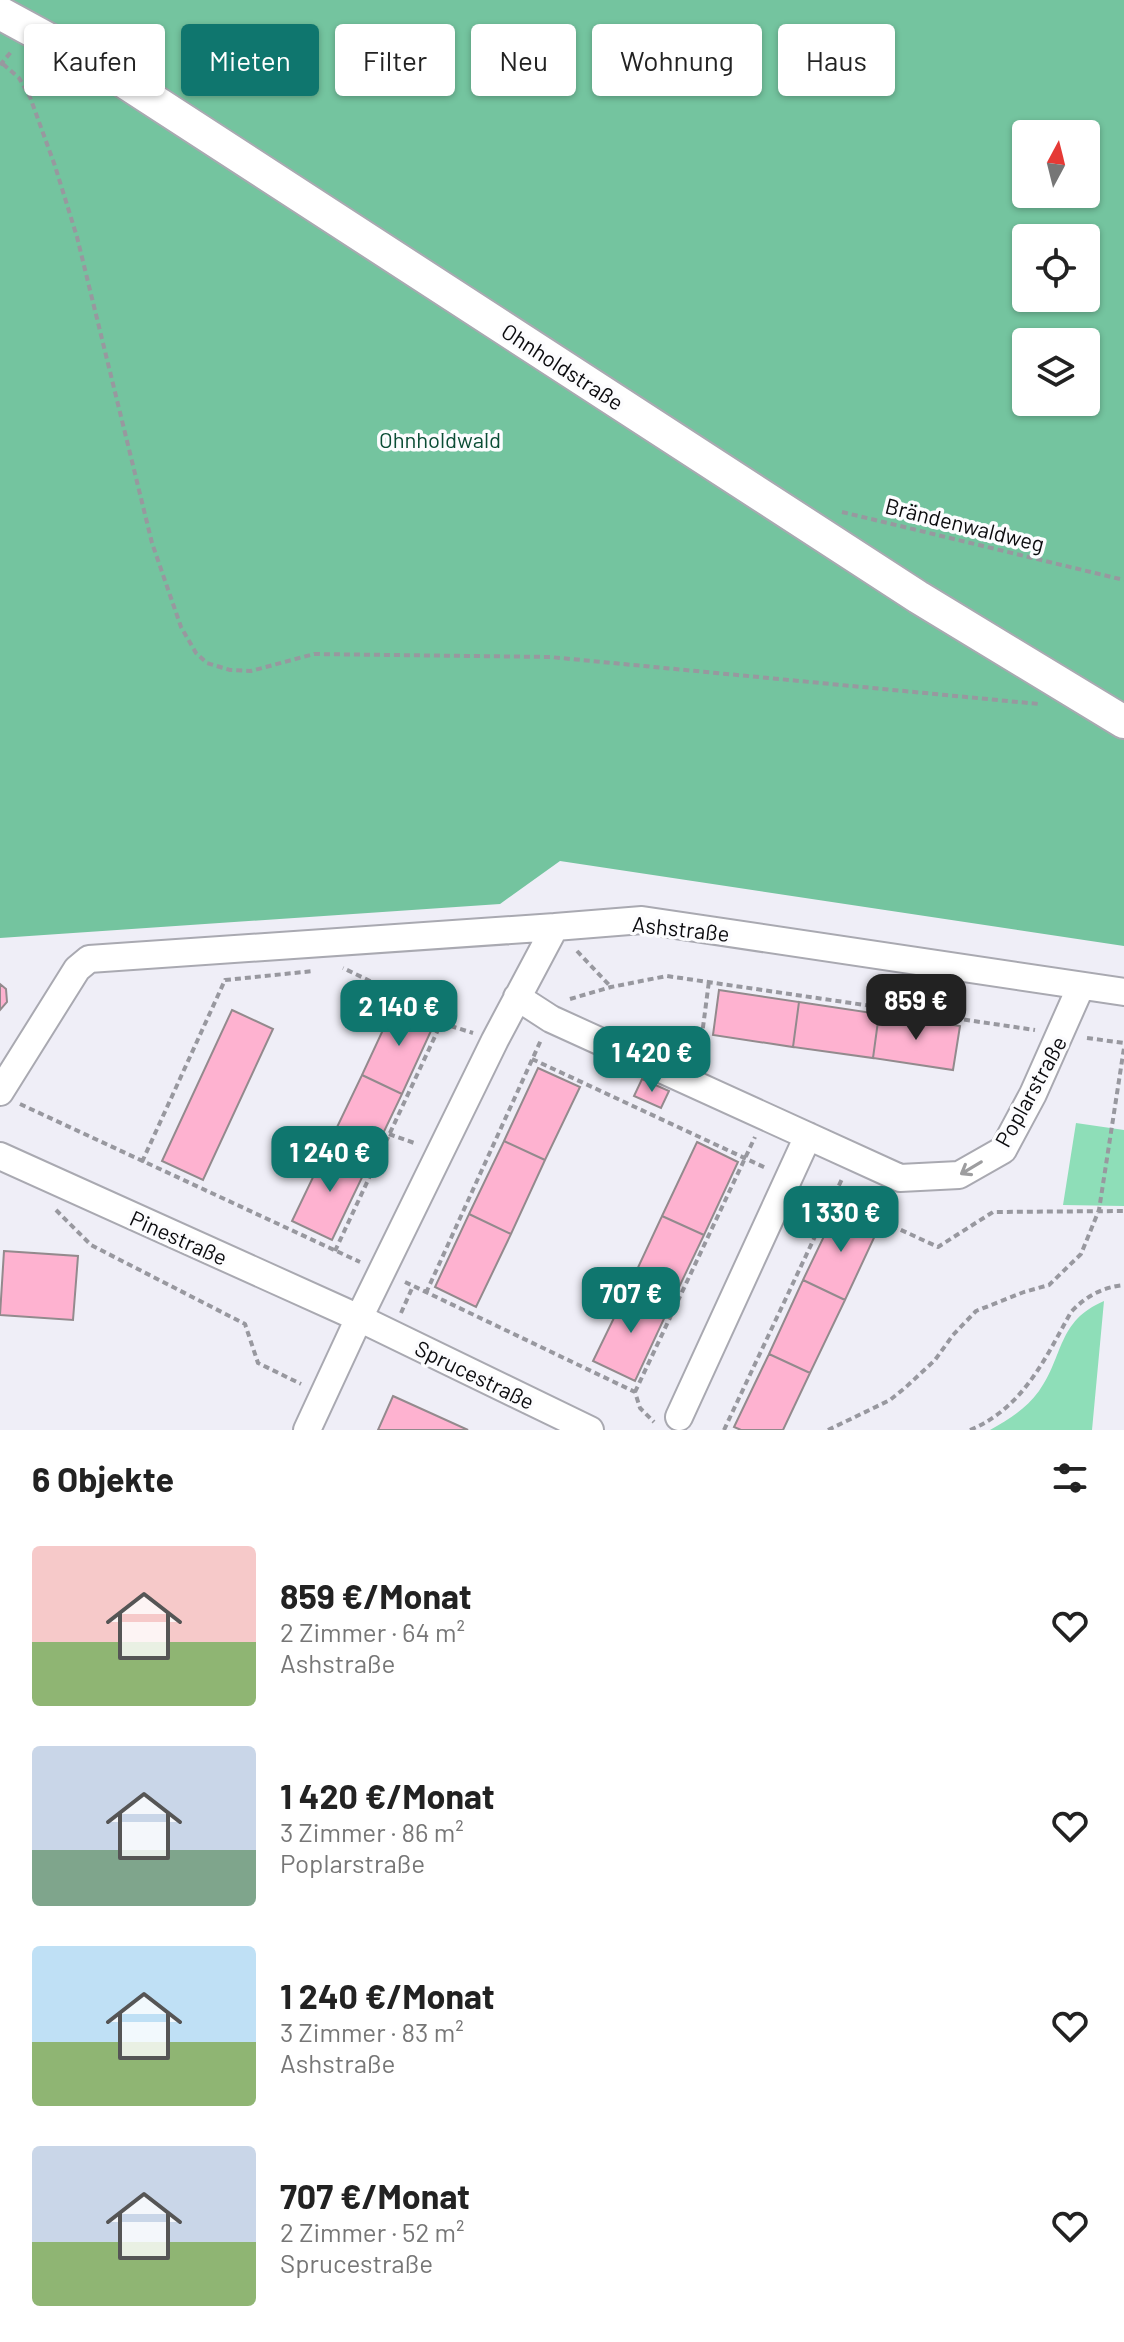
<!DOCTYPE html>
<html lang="de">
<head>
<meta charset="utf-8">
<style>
  :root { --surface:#fff; --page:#f6f6f6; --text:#222; --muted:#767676; --accent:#0f766e }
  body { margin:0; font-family:Barlow,sans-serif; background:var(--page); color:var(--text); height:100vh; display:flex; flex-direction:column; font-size:30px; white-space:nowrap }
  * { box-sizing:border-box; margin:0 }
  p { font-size:26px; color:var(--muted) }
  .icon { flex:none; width:44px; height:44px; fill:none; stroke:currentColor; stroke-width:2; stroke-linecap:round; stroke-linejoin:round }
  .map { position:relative; height:1430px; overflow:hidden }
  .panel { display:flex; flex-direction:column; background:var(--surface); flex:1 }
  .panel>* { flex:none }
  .guide { position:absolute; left:24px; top:24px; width:1076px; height:72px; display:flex; gap:16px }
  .needle { width:52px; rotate:7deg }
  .buttons { position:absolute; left:1012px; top:120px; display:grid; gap:16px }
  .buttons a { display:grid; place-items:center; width:88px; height:88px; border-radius:8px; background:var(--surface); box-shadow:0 2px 6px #0004; font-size:40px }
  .price { position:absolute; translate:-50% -68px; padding:0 18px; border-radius:16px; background:var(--accent); color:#fff; font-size:26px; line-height:52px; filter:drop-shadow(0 2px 4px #0008) }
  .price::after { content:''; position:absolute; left:50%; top:48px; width:24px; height:18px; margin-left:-12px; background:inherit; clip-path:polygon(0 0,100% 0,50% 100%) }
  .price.on { background:#222; color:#fff }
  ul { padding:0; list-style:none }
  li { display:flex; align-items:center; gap:24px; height:200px; padding:0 32px }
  li span { display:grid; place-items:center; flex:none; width:224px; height:160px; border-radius:8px; color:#555 }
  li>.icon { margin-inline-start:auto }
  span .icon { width:96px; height:96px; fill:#fffc; stroke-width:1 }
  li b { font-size:34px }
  h2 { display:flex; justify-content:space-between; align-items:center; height:96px; padding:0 32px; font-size:34px }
  .chip { padding:0 28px; border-radius:8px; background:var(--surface); box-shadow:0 2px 6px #0004; font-size:28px; line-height:72px }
  .chip.on { background:var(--accent); color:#fff }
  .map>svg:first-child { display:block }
  .green { fill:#8edeb8 }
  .forest { fill:#74c49f; fill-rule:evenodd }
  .building { fill:#feb2d0; stroke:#938a8d; stroke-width:2 }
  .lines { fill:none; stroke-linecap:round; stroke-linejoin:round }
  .minor-casing { stroke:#a9a9b1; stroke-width:30 }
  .major-casing { stroke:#a9a9b1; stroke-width:36 }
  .path { stroke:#98989f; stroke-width:4; stroke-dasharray:6 4; stroke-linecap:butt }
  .minor { stroke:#fff; stroke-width:26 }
  .major { stroke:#fff; stroke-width:32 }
  .oneway { stroke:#9d9d9f }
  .labels { text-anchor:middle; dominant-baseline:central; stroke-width:7; stroke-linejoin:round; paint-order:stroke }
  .street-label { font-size:22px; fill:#0b0b0e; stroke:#fcfcfe }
  .park-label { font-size:22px; fill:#0b4d35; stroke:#fcfcfe }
</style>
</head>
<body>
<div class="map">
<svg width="1124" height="1430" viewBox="0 0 1124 1430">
  <rect width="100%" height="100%" fill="#efeef7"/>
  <path class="green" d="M1076,1123l48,7v76l-61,-1z
    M1104,1301l-12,129h-102c19,-11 36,-21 49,-39 25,-35 18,-70 65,-90z"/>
  <path class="forest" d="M0,0h1124v946l-564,-85 -60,43 -500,34zM1026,134h60v60h-60zM1026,238h60v60h-60zM1026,342h60v60h-60z"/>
  <path class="building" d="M0,984l6,5 1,13 -7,8z
    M719,990l80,12 -6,45 -80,-12z
    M396,1002l40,18 -34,74 -40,-19z
    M799,1002l80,12 -6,44 -80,-11z
    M232,1010l41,19 -70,151 -41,-19z
    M879,1014l81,12 -7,44 -80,-12z
    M538,1068l42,19 -35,73 -41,-19z
    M362,1075l40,19 -35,73 -40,-19z
    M642,1079l27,12 -8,17 -27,-12z
    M504,1141l41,19 -34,74 -42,-20z
    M697,1142l41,20 -34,73 -42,-19z
    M327,1148l40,19 -35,73 -40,-19z
    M838,1207l41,20 -34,73 -42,-20z
    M469,1214l42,20 -35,73 -41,-20z
    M662,1216l42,19 -35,73 -41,-19z
    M4,1251l74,5 -5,64 -73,-5z
    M803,1280l42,20 -35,73 -41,-19z
    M628,1289l41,19 -34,73 -42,-20z
    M769,1354l41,19 -27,57h-42l-7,-3z
    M393,1396l75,34h-90z"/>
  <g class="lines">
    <defs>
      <path id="minor" d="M517,997l34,22 349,159 59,-3 44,-25 30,-56 48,-108
        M0,1092l77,-123 12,-10 466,-32
        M0,1156l359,162 231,112
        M679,1417l129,-281
        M307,1430l52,-112 136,-278 60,-113 87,-7 482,72"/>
      <path id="major" d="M0,13l114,62 804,522 206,125"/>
    </defs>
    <use href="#minor" class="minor-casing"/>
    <use href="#major" class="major-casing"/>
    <path class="path" d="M3,64l16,14 11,19 25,69 22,71 75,306 29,84 15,26 11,10 23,7 21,1 63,-17 236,3 489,47
      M0,65l11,-13
      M842,512l282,68
      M577,951l34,36
      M570,999l41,-12 56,-11 368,54
      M441,1023l32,10
      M1087,1038l37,5
      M699,1058l10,-77
      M532,1059l234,109
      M20,1104l340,158
      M389,1134l28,10
      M142,1162l83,-182 89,-9
      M810,1188l128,59 55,-35 131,-1
      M56,1210l35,35 154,79 13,39 43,21
      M335,1251l109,-234 -101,-49
      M405,1282l230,110 5,16 14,14
      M426,1293l115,-253
      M401,1313l12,-27
      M635,1392l120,-255
      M724,1430l118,-251
      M828,1430l62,-30 16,-13 29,-27 18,-25 23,-24 48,-19 25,-7 32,-31 18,-44 25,-162
      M970,1430c53,-22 75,-71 101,-118 15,-16 32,-25 53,-27"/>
    <use href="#minor" class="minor"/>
    <use href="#major" class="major"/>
  </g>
  <defs><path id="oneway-shaft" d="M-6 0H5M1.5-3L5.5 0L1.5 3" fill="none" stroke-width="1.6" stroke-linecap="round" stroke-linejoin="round" transform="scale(2)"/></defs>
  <use class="oneway" href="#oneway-shaft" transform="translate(971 1168) rotate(149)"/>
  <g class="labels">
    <g class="street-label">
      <text transform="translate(563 366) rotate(33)">Ohnholdstraße</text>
      <text transform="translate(965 524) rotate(14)">Brändenwaldweg</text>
      <text transform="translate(681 928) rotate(6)">Ashstraße</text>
      <text transform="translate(1030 1091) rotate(-61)">Poplarstraße</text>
      <text transform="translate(179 1237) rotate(24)">Pinestraße</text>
      <text transform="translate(475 1374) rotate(26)">Sprucestraße</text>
    </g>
    <g class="park-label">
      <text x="440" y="439">Ohnholdwald</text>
    </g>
  </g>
</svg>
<div class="buttons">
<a><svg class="needle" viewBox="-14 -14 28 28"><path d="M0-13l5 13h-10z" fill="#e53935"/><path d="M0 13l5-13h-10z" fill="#767676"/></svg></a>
<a><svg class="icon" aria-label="locate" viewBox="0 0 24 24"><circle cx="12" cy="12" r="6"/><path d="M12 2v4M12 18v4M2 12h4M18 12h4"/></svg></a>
<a><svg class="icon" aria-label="layers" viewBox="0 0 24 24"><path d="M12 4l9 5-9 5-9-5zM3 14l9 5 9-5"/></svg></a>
</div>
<b class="price on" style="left:916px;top:1042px">859 €</b>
<b class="price" style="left:399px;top:1048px">2 140 €</b>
<b class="price" style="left:652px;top:1094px">1 420 €</b>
<b class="price" style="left:330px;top:1194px">1 240 €</b>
<b class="price" style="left:841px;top:1254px">1 330 €</b>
<b class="price" style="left:631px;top:1335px">707 €</b>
<div class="guide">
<a class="chip">Kaufen</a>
<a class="chip on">Mieten</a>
<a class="chip">Filter</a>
<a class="chip">Neu</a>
<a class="chip">Wohnung</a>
<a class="chip">Haus</a>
</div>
</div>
<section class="panel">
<h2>6 Objekte<svg class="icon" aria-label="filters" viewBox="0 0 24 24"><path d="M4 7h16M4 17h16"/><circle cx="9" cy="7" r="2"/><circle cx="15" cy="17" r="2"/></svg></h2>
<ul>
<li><span style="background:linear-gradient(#f6c9c9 60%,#8fb573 0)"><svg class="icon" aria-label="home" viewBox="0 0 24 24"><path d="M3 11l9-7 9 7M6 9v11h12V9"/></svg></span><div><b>859 €/Monat</b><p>2 Zimmer · 64 m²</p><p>Ashstraße</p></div><svg class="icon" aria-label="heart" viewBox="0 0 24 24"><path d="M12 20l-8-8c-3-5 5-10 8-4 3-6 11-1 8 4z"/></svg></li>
<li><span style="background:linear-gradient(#c9d6e8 65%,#7fa58c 0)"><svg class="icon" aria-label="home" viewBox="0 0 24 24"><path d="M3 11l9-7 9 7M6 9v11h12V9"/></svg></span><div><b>1 420 €/Monat</b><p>3 Zimmer · 86 m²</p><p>Poplarstraße</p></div><svg class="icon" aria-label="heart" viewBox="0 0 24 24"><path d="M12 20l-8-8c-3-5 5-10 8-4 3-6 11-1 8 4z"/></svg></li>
<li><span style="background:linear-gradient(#bfe0f5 60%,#8fb573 0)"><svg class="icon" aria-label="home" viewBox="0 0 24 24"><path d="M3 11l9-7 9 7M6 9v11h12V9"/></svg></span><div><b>1 240 €/Monat</b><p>3 Zimmer · 83 m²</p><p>Ashstraße</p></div><svg class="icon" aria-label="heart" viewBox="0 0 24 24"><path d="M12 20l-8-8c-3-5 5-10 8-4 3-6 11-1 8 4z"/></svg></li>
<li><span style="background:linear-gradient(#c9d6e8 60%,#8fb573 0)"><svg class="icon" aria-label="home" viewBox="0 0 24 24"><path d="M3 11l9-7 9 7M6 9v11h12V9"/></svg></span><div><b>707 €/Monat</b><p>2 Zimmer · 52 m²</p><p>Sprucestraße</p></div><svg class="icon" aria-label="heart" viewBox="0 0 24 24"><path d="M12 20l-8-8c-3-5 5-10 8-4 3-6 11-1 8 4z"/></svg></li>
</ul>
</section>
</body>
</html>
